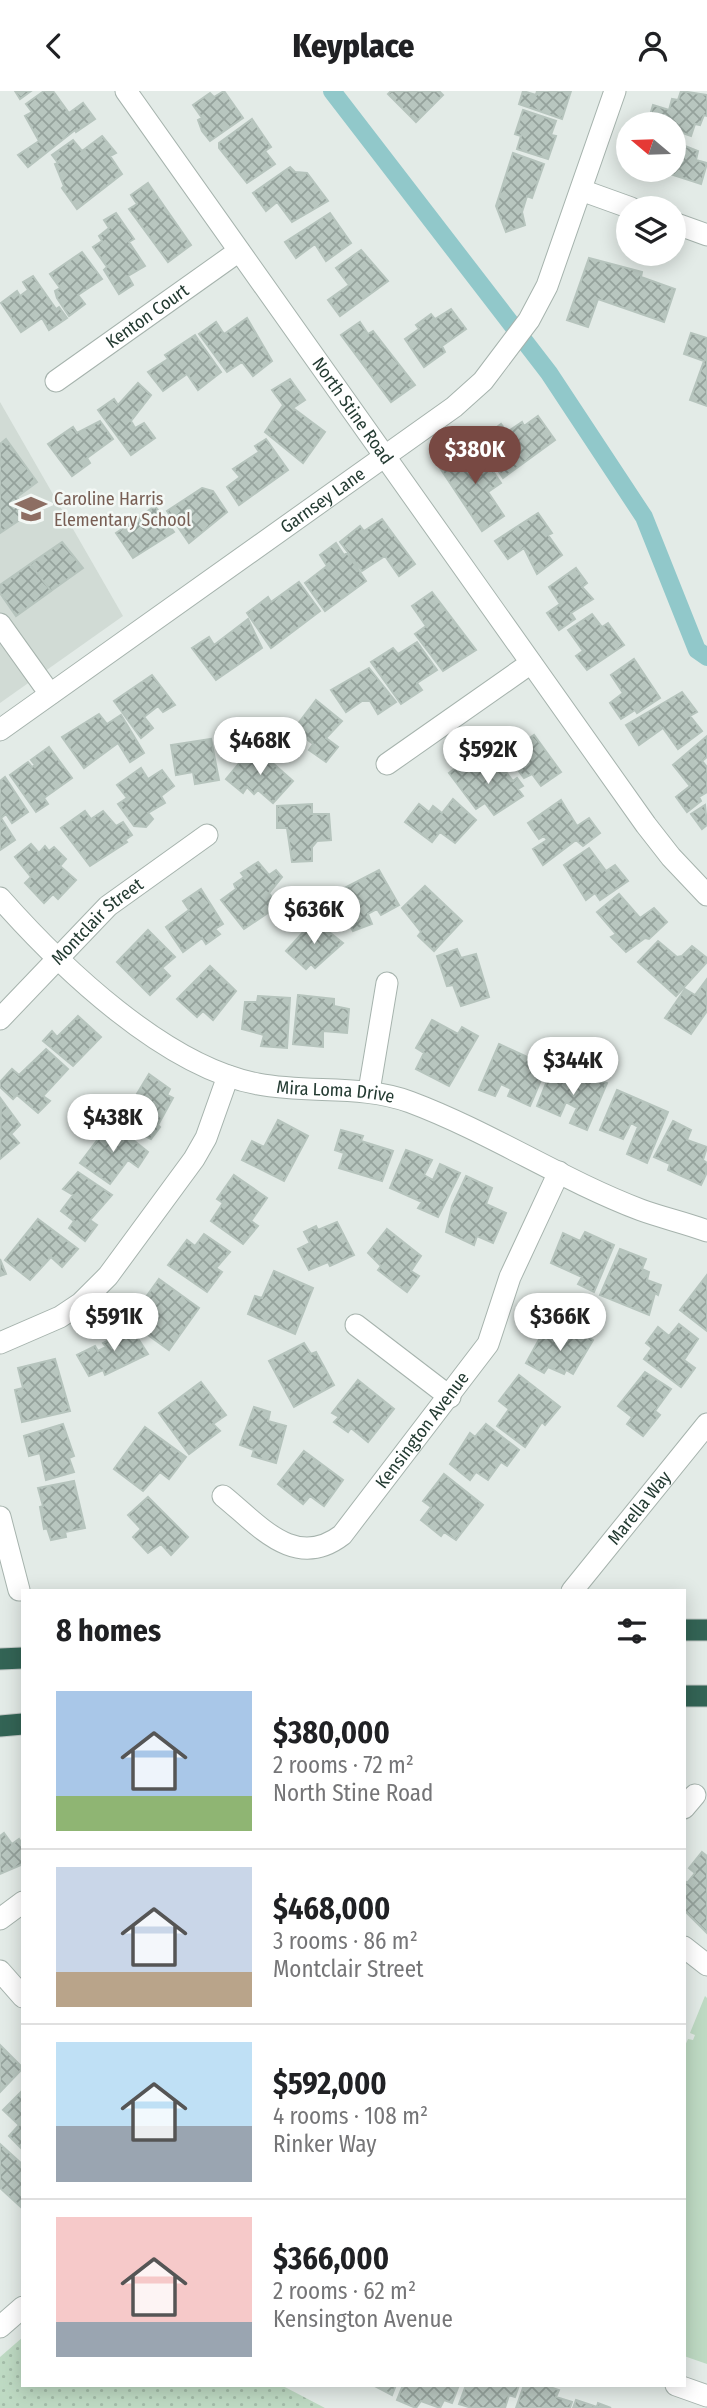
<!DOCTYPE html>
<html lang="en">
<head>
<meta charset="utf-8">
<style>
  :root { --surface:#fff; --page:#f6f6f6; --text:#202124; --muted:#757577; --line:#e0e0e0; --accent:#784943 }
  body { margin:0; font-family:"Fira Sans Condensed",sans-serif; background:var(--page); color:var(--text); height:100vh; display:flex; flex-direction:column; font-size:26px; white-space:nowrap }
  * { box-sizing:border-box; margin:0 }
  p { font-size:23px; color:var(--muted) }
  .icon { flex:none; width:38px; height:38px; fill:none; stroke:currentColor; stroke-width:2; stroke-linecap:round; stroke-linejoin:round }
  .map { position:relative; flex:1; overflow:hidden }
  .details { position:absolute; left:21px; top:1498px; width:665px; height:798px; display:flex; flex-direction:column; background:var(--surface); border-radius:0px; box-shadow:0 4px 18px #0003 }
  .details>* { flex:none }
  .needle { width:46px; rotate:289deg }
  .buttons { position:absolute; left:616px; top:21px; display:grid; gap:14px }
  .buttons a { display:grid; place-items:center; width:70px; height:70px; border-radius:50%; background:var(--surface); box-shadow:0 4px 18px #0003; font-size:35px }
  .price { position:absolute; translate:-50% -60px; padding:0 16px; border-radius:24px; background:#fff; color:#222; font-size:23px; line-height:46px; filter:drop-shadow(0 2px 4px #0008) }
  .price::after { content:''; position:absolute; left:50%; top:42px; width:21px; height:16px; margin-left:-10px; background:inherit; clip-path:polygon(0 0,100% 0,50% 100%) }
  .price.active { background:var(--accent); color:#fff }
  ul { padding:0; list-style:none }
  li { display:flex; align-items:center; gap:21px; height:175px; padding:0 35px }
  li+li { border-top:2px solid var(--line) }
  li span { display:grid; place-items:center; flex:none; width:196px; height:140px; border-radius:0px; color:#555 }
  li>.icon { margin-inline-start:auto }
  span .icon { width:84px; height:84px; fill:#fffc; stroke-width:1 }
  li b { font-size:30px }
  h2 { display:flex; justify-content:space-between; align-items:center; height:84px; padding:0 35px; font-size:30px }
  header { display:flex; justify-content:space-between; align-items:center; height:91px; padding:0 35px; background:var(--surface); font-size:32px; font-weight:800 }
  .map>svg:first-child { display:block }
  .built { fill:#d1dbd5 }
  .park { fill:url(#park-dots) }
  .garden { fill:#bedac3 }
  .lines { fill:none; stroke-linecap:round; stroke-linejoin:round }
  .canal { stroke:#91c8ca; stroke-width:18 }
  .building { fill:url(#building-cross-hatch); stroke:#b6c4bd; stroke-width:2 }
  .minor-casing { stroke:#a6b3ad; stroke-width:23 }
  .highway-casing { stroke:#c2c8c6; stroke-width:23 }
  .minor { stroke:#fff; stroke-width:21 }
  .highway { stroke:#336455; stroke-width:21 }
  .labels { text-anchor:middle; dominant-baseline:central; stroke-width:5; stroke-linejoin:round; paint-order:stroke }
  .street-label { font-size:18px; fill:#243b32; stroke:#f3f8f5 }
  .education-label { font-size:18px; fill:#785e54; stroke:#f3f8f5; text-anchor:start }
</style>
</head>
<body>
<header><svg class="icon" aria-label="back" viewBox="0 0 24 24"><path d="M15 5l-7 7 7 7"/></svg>Keyplace<svg class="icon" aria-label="person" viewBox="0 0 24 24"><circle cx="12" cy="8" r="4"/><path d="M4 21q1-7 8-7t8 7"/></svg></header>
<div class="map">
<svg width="707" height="2317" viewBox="0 0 707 2317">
  <defs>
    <pattern id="park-dots" width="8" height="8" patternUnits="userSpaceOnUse" patternTransform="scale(1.75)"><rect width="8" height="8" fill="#bedac3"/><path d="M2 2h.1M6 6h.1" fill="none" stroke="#a3bca8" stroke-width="1.8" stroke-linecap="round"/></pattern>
    <pattern id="building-cross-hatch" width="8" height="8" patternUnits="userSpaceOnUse" patternTransform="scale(1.75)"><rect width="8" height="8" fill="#b8c6bf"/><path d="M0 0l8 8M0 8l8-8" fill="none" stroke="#95a29c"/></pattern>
  </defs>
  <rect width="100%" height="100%" fill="#e3ebe7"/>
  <path class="built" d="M0,311l123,214 -123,87z"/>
  <path class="park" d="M23,2246v48h258l44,23h-325v-51z"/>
  <path class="garden" d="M705,1905l2,2v366l-23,-8v-308l4,-9 5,1 2,-5 -5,-2z"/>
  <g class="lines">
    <path class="canal" d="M332,0l217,282 95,144 53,133 10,7"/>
  </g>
  <path class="building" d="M15,0h16l-11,8z
    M44,0h9l16,22 14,-10 12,16 -19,13 -1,-2 -47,37 -10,-12 21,-14 -14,-25 7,-4 -6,-8z
    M224,0l19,27 -33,23 -8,-10 -4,-11 4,-2 -9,-13 17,-12 4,4z
    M391,0h48l4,4 -27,27 -28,-28z
    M523,0l13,4 1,-4h34l-9,28 -43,-15z
    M681,0l26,4v21l-3,-1 -4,10 -5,-1 -4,12 -17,-6v-6l-26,-2 5,-17 16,5 3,-11 6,1z
    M523,19l33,11 -5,14 5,1 -8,23 -31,-10 4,-13 -6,-2z
    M252,28l19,28 -6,4 10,13 -28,19 -28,-35v-5z
    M102,45l14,17 -6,3 12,18 -45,35 -15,-21 2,-2 -9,-22 3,-1 -6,-8 21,-15 9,11z
    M685,55l13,5 -2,9 11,3 -6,21 -43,-14h16v-22l9,3z
    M513,62l31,11 -12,34 -5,-2 -5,16 3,13 -19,7 -10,-26z
    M290,76l5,5 12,1 21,28 -36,21 -15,-20 -11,9 -13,-18z
    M148,92l43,62 -23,17 -39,-53 8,-5 -6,-9z
    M116,122l18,26 -5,3 16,24 -17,10 5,9 -14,9 -15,-24 3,-3 -14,-20 9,-6 -3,-5 10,-8 -5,-8z
    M330,122l21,30 -25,18 -11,-17 -19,14 -11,-16z
    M361,159l27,31 -48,35 -12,-16 21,-15 -13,-17z
    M82,161l20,27 -24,16 7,9 -16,12 -12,-18 -2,-7 5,-3 -10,-14z
    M589,167l53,14 -1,5 34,12 -11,33 -66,-23 -10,28 -21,-7z
    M33,185l23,33 3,-2 8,11 -18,12 -7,-12 -21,14 -20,-29 16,-12 3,5 8,-6 -5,-8z
    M451,218l15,20 -24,17 3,6 -21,15 -19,-28 14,-10 -3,-4 15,-11 4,5z
    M247,227l25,43 -19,15 -11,-14 -15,10 -28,-38 17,-12 8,12z
    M360,231l8,12 5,-3 42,54 -24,17 -50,-67z
    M691,242l16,5v68l-17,-6 14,-39 -20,-7z
    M195,244l26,37 -23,18 -11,-16 -24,17 -15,-19 20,-13 -3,-4z
    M290,288l15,21 -12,8 32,24 -22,31 -38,-31 18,-27 -11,-15z
    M138,292l13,12 -20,26 4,7 9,-5 11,15 -24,17 -33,-45 16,-11 4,6z
    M538,325l17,24 -52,38 -24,-37 22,-17 6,8 15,-10 2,4z
    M100,330l13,18 -26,19 3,5 -18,13 -24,-32 25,-17 4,6z
    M6,348l31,43 -20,15 13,16 -30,20v-89z
    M266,348l22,31 -49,35 -12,-18 13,-10 -7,-8 26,-17 -4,-6z
    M475,354l26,38 -13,9 16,24 -22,15 -42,-63z
    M202,397l11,3 14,21 -38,31 -22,-32z
    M155,415l19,26 -41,26 -17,-25z
    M538,422l14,20 -4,2 14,20 -25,19 -13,-26 -16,11 -13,-18z
    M382,428l33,45 -16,12 -14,-20 -23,15 -22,-29 20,-16 4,5z
    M62,451l21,26 -32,23 -21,-27z
    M336,452l8,12 3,-2 19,28 -41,30 -20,-28 22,-17 -7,-11z
    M30,473l21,27 -35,25 -16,-23v-8z
    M576,477l11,15 -5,4 11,12 -22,14 4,6 -16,11 -12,-17 13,-9 -11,-17z
    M299,491l21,29 -49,37 -24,-35 21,-16 3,5z
    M432,501l44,58 -33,21 -28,-37 11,-8 -14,-20z
    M592,523l10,13 6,-4 16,22 -37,25 -11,-14 7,-5 -15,-21z
    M248,528l14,29 -46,32 -24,-32 17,-11 5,8z
    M417,551l20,28 -20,13 5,7 -21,14 -30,-42 22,-14 5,6z
    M634,568l26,39 -23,15 -2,-3 -14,9 -11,-16 13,-10 -12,-18z
    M369,577l27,34 -18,12 -8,-13h-8l-16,11 -15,-22z
    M152,584l23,30 -12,7 -5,-6 -14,11 9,11 -12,10 -27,-37z
    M682,601l15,20 -7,4 12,15 -24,18 -15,-21 -24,17 -13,-20z
    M316,609l26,21 -16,17 12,9 -12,15 -17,-12 4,-6 -19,-15z
    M99,623l8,10 14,-9 23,38 -14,9 -12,-19 -34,25 -22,-31z
    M509,639l11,15 14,-10 27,37 -20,14 -9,-12 -8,4 -15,-20 -5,2 -12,-19z
    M707,645v21l-5,4 5,6v25l-8,5 2,4 -14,11 -11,-15 14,-11 -17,-21z
    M211,648l8,41 -24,4 -2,-12 -17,3 -5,-30z
    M49,656l23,31 -28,20 4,6 -12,8 -26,-37 18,-13 4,5 3,-2 -4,-5z
    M259,660l34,30 -20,22 -15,-13 -4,4 -7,-7 -4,6 -17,-14 20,-24 4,3z
    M496,668l17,22 4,-3 6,8 -5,3 5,7 -29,19 -9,-12 -9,6 -27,-36 17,-13 9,12z
    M141,677l7,11 14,-9 12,16 -13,10 4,7 -17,10 5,6 -7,8 -12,-1 -16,-22 9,-6 -10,-13z
    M5,686l23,35 -16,11 -6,-9 -5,4 14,22 -15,10v-69z
    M453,708l23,21 -21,23 -15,-11 -8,10 -27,-20 14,-18 10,8 4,-6 9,7z
    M561,709l16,26 12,-8 11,15 -17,13 -7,-6 -33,25 -10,-16 14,-9 -3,-4 -5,3 -11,-16z
    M312,713v10h17l2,26 -14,1 -5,6v14l-20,1 -5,-34h-10v-22z
    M705,714l2,20 -5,4 -11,-15z
    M85,720l6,8 12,-8 13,15 7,-4 9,13 -7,5 2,2 -37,24 -29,-38z
    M31,753l8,9 6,-7 4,5 5,-4 12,12 -6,7 16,14 -18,19 -5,-5 -9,9 -19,-20 6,-6 -16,-20z
    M589,757l17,23 9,-6 13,16 -28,19 -5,-7 -9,7 -22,-35z
    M258,771l11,13 7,-5 6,7 -13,16 9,13 -34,23 -23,-29 15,-11 -2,-5 10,-7 -3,-4z
    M379,779l20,35 -18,10 -4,-6 -9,5 4,10 -19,7 -20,-37z
    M425,795l37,35 -28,30 -16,-15 3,-4 -19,-24z
    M201,798l22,35 -8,5 5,5 -14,10 -4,-6 -19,14 -17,-25 23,-17 -6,-9z
    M619,803l21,24 14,-10 13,14 -18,17 -4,-1 -19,14 -15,-15 5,-3 -19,-22z
    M314,829l29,23 -28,25 -4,-4 -5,5 -20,-18z
    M148,839l27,27 -13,11 8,8 -20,19 -33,-33z
    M658,850l19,16 5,-1 10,-10 15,12v4l-31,34 -38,-34z
    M457,858l4,9 15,-4 13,43 -28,9 -8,-21 -6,1 -10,-30z
    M210,875l26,25 -23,29 -10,-9 -6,6 -20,-18z
    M707,888v32l-16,23 -26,-16 20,-29 10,6z
    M298,904l36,4v7l15,3 -2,24 -24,-2v16l-30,-3z
    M258,905l32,2 -3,50 -26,-2 3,-11 -22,-6 3,-27h12z
    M78,925l23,21 -28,29 -30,-25 9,-10 5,6z
    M432,929l26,14 4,-7 16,9 -29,50 -33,-17 8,-16 -8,-5z
    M499,953l48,22 -17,40 -22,-10 3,-7 -10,-5 -6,12 -16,-6z
    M46,958l22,20 -25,27 7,5 -12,12 -21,-18 -4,4 -13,-12v-5l12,-13 7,6z
    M551,980l20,7 5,-5 31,10 -20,47 -17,-7 7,-15 -11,-6 -6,14 -23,-10z
    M149,983l21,15 -3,6 6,3 -15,27 2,2 -9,12 -10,-5 5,-9 -20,-13z
    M617,999l51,22 -21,51 -20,-9 11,-27 -7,-4 -8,16 -23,-9z
    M1,1008l19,26 -9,9 8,9 -19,16z
    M278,1029l30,16 -24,45 -42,-21 10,-19 12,6z
    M673,1030l18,9 -4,10 20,7 -4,13 4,3v9l-6,13 -33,-15 2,-6 -16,-7z
    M111,1031l37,30 -10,15 -10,-7 -18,24 -30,-21z
    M341,1039l22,6 -2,5 32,10 -11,30 -43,-13 5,-15 -9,-3z
    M406,1059l26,10 -8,15 9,5 7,-16 20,9 -22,44 -20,-9 4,-6 -32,-14z
    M78,1081l34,23 -22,25 7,5 -12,16 -16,-13 5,-7 -13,-10 12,-16 -10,-6z
    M234,1084l33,23 -16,23 7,5 -15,18 -32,-23 12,-18 -6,-4z
    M466,1085l26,12 -6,16 20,9 -13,30 -16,-7 -3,9 -28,-13 6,-26z
    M38,1128l40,30 -16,18 -11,-10 -21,23 -25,-20z
    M337,1131l17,33 -24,11 -2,-4 -19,8 -11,-21 12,-6 -6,-11 12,-6 2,4z
    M387,1138l34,27 -10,15 8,5 -12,16 -29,-22 3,-4 -13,-13z
    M585,1141l29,13 -20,47 -16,-8 4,-7 -31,-14 12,-30 17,8z
    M204,1143l26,18 -14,16 6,4 -15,20 -39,-27 19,-25 8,6z
    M620,1158l26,10 -4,10 7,3 -2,8 14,5 -3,10 -3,-2 -6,22 -49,-20z
    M0,1168l6,15 -6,2z
    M274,1180l39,17 -18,46 -47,-20 7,-18 7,2z
    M707,1184v56l-27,-21z
    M159,1188l40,29 -30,42 -28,-20 8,-13 -11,-9z
    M679,1233l19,15 -14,21 11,8 -14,19 -37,-28 8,-11 -6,-5 12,-16 11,9z
    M130,1235l18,28 -43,21 -2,-5 -14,6 -12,-21 18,-9 3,5 8,-4 -3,-4 14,-7 -2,-4z
    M573,1237l20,12 -20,34 -7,-4 -2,4 -16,-7 -4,6 -18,-10 16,-29 21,11z
    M304,1252l7,11 5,-2 18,33 -40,22 -25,-46z
    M55,1268l15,52 -48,11 -7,-32 8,-2 -5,-20z
    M645,1281l26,17 -16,22 5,4 -17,21 -16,-12 5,-7 -14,-11z
    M519,1284l41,32 -15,18 -3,-3 -17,25 -28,-21 12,-17 -10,-8z
    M358,1289l36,29 -26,33 -17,-14 -3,4 -14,-10 5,-5 -7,-4z
    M201,1291l25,33 -13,9 7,7 -31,23 -30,-41z
    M254,1316l16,5 -2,9 18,5 -10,37 -24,-7 2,-6 -14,-5z
    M63,1333l11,32 -5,2 5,14 -28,8 -6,-27 -11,3 -5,-20z
    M486,1333l33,26 -12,16 -6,-4 -13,18 -12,-8 -6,8 -20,-16 20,-31 5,4z
    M145,1336l41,30 -17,22 -9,-7 -17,19 -29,-22z
    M304,1360l39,29 -19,26 -14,-10 -7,8 -25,-20z
    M444,1383l39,31 -27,35 -12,-8 -3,4 -20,-16 10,-13 -8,-6z
    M74,1390l11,47 -20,4 1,5 -15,3 -4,-12 -3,1 -4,-22 3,-1 -5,-18z
    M148,1406l40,40 -17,18 -10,-11 -13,9 -15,-16 8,-8 -13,-14z
    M4,1742l8,11 7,-5 4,6v19l-23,10v-38z
    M702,1761l5,4v77l-23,-23v-30l3,3 8,-10 -6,-5z
    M0,1954l23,23 -23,24z
    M23,1999v60l-14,-14 10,-11 -16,-15z
    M0,2053l23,21v44l-23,-21z
    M373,2294h23l-4,10z
    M403,2294h56l-7,18 -8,-3 -4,8 -19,-7 -5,7 -19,-8z
    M466,2294h53l-4,12 -6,-2 -4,13h-33l-13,-4z
    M524,2294h20l15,5 -3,7 16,5 -2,6h-54z
    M576,2309l21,7 1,-4 13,5h-38z"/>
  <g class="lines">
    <defs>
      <g id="minor">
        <path id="s1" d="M126,0l520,734 25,32 36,38"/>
        <path d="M581,99l50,18"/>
        <path d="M674,132l33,12"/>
        <path id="s2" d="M56,290l183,-130"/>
        <path d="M0,533l50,70"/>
        <path id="s3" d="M0,639l454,-323 29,-26 46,-61 18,-34 68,-195"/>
        <path d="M387,673l144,-101"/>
        <path id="s4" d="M0,807c61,69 165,169 258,186 52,10 103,0 152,18 80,30 152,78 231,108 22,8 45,13 66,21"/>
        <path id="s5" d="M0,928l108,-113 99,-71"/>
        <path d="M369,1000l18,-108"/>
        <path d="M356,1234l94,72"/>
        <path d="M0,1252l60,-26 21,-14 27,-27 86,-117 12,-21 22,-62"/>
        <path id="s6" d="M223,1405c36,29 72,75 119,39l146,-191 22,-67 49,-105"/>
        <path d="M0,1426l19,73"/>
        <path id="s7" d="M572,1500l135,-167"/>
        <path d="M684,1717l11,-13"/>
        <path d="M0,1828l23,-17"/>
        <path d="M684,1856l23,18"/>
        <path d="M0,1880l23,26"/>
        <path d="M0,2236l23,-20"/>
        <path d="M676,2294l31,11"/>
      </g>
      <path id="highway" d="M684,1539h23
        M0,1568l23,-1
        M684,1605h23
        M0,1635l23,-2"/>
    </defs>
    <use href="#minor" class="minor-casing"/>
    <use href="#highway" class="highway-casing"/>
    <use href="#minor" class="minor"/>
    <use href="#highway" class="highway"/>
  </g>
  <defs>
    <symbol id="school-bare" viewBox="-9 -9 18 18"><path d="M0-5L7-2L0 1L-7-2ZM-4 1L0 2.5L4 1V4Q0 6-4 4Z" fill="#8d6e63" stroke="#f3f8f5" stroke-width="2.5" paint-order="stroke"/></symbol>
  </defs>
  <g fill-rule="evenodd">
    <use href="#school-bare" x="9" y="396" width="44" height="44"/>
  </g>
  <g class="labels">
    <g class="street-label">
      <text stroke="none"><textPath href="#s2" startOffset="112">Kenton Court</textPath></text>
      <text stroke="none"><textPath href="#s1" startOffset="392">North Stine Road</textPath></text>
      <text stroke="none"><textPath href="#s3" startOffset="396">Garnsey Lane</textPath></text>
      <text stroke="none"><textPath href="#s5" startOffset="138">Montclair Street</textPath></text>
      <text stroke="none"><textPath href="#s4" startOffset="401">Mira Loma Drive</textPath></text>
      <text stroke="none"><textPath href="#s6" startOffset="271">Kensington Avenue</textPath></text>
      <text stroke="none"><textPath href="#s7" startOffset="107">Marella Way</textPath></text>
    </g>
    <g class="education-label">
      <text x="54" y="408">Caroline Harris<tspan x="54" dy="21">Elementary School</tspan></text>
    </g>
  </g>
</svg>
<div class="buttons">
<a><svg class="needle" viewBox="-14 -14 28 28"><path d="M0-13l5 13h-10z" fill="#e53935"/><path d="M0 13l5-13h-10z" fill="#757577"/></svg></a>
<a><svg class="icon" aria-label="layers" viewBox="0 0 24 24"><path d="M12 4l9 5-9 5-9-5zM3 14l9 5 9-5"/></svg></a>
</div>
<b class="price active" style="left:475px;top:395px">$380K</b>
<b class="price" style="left:260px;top:686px">$468K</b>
<b class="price" style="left:488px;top:695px">$592K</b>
<b class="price" style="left:314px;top:855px">$636K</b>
<b class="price" style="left:573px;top:1006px">$344K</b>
<b class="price" style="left:113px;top:1063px">$438K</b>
<b class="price" style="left:114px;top:1262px">$591K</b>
<b class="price" style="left:560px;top:1262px">$366K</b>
<section class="details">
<h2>8 homes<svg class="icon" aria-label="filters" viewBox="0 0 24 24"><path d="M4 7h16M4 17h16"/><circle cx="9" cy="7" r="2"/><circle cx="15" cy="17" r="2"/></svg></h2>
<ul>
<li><span style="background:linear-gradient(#a9c7e8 75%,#8fb573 0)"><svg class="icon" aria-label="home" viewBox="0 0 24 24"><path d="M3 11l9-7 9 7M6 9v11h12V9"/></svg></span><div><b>$380,000</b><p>2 rooms · 72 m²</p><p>North Stine Road</p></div></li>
<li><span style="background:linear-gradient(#c9d6e8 75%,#b9a48a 0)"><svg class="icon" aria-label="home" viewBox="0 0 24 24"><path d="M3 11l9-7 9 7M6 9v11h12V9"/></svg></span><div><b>$468,000</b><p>3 rooms · 86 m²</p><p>Montclair Street</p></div></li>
<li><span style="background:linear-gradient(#bfe0f5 60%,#9aa5b1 0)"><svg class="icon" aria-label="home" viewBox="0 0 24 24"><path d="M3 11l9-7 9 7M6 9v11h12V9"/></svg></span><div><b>$592,000</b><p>4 rooms · 108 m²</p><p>Rinker Way</p></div></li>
<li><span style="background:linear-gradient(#f6c9c9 75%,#9aa5b1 0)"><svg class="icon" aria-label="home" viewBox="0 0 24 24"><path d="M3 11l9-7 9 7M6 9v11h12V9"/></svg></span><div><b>$366,000</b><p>2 rooms · 62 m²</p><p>Kensington Avenue</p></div></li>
</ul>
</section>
</div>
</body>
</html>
